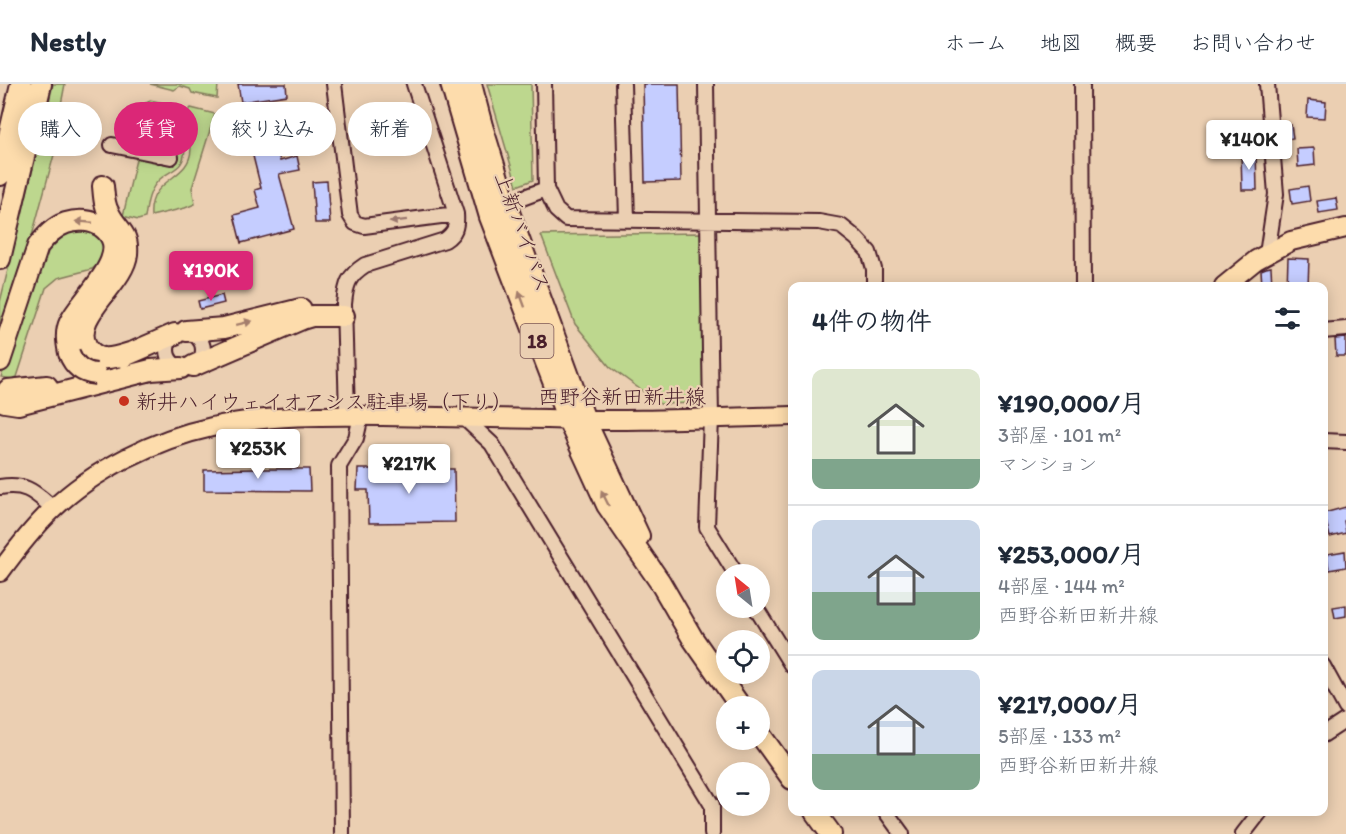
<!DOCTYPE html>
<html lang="ja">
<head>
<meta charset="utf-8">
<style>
  :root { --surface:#fff; --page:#f6f6f7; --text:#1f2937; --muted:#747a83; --line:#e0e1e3; --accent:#db2777 }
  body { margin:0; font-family:Itim,"Klee One",sans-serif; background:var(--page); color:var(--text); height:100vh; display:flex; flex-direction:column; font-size:22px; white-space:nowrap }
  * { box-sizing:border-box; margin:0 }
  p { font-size:20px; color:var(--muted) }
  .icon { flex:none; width:33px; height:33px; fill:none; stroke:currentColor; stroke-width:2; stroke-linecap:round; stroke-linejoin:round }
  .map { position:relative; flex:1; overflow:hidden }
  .side { position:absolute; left:788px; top:198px; width:540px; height:534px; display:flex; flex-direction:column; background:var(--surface); border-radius:12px; box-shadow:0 3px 15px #0003 }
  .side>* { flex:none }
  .guide { position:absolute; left:18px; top:18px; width:570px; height:54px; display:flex; gap:12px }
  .needle { width:39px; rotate:330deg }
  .fabs { position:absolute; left:716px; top:480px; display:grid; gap:12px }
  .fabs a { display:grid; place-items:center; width:54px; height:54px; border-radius:50%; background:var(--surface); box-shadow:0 3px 15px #0003; font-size:30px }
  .price { position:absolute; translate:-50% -51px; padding:0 14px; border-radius:6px; background:#fff; color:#222; font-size:20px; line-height:39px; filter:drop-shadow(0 2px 3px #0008) }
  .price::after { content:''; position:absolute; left:50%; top:36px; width:18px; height:14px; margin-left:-9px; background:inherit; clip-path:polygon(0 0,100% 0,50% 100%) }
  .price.selected { background:var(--accent); color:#fff }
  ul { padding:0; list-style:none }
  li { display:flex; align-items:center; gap:18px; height:150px; padding:0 24px }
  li+li { border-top:2px solid var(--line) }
  li span { display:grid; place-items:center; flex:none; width:168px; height:120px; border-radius:12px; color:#555 }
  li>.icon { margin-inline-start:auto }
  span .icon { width:72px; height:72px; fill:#fffc; stroke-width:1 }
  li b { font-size:26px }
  h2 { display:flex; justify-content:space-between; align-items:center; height:72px; padding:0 24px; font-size:26px }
  .tag { padding:0 21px; border-radius:27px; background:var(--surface); box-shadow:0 3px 15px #0003; font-size:21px; line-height:54px }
  .tag.selected { background:var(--accent); color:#fff }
  header { display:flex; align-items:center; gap:36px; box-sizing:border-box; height:84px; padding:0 30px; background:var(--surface); border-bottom:2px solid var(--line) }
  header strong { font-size:28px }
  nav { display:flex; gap:33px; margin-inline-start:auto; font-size:21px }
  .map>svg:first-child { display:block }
  .green { fill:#bdd78e; stroke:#847b5c; stroke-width:1.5 }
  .building { fill:#c5cdff; stroke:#4a1f2b; stroke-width:1.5 }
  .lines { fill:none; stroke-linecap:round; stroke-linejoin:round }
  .minor-casing { stroke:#4a1f2b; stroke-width:18 }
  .major-casing { stroke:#4a1f2b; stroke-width:22 }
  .highway-casing { stroke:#4a1f2b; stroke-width:24 }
  .minor { stroke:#ebcfb2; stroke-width:14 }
  .major { stroke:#fddcac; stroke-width:18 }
  .highway { stroke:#fddcac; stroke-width:20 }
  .highway-bridge-casing { stroke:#4a1f2b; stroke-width:24; stroke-linecap:butt }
  .highway-bridge { stroke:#fddcac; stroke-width:20 }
  .oneway { fill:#9a776e }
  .oneway2 { fill:#a47e6c }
  .poi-dot { fill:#c8321e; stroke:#ebcfb2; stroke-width:2 }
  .labels { text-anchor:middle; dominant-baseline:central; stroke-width:4.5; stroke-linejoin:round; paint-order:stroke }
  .shield { fill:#ebcfb2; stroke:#7a5454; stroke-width:1.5 }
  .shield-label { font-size:20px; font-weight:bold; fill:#4a1f2b }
  .street-label { font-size:21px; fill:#4a1f2b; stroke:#ebcfb2 }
  .poi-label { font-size:21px; fill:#4a1f2b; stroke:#ebcfb2; text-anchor:start }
</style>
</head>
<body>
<header>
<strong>Nestly</strong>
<nav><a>ホーム</a><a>地図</a><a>概要</a><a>お問い合わせ</a></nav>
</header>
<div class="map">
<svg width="1346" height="750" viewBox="0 0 1346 750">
  <rect width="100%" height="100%" fill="#ebcfb2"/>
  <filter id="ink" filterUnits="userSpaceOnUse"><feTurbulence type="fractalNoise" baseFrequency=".0167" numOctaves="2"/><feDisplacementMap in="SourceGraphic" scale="12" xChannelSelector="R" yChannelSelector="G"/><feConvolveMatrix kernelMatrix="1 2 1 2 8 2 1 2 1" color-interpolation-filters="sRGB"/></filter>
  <g filter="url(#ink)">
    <path class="green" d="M53,0h12l-5,26 1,19 -32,118 -29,91v-36l43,-174z
      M150,0h68l-1,14 -25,-5 -2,-4 -10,-3 -6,4z
      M487,0h44l2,96 -16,6z
      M150,16l22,5 2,5h5c3,12 7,26 6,38 -1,22 -12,20 -25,31 -11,10 -13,24 -15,39l-7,2 -15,-4 14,-61 28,-4 6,-30 -10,-2 3,-13 -16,-4z
      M191,24l24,6 -23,74 3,16 -10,4 -34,8c-3,-39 39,-35 40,-67 0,-12 -4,-26 -7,-38h4z
      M69,143l23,2 14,17 -6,17 -8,6 -34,9 -12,10 -29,89 -5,2 -11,-2 46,-127z
      M702,149l2,170 -44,1 -50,-37 -35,-43 -34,-89z"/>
    <path class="building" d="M238,0h48l1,11 -46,7z
      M643,0h36l2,97 -36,1z
      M1308,16l18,2 -1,16 -18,-1z
      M146,19l17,4 -3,13 -4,5 -3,15 -14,-3 1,-4 -16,-3 4,-21 16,3z
      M1291,41l2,13 -12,2 -1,-13z
      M274,55l6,22 17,-5 3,14 -21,4 15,55 -53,14 -7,-28 26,-7 -5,-18 6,-2 -11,-44z
      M1314,64l1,17 -17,2 -1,-18z
      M1256,68l1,38h-15l-1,-37z
      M327,97l3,42h-15l-3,-41z
      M1308,102l2,15 -18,3 -2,-15z
      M1336,114l2,12 -19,3 -2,-12z
      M1288,174l21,1 -1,27h-21z
      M1271,183l1,19h-10l-1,-16 5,-2z
      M222,211l2,8 -24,6 -2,-8z
      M1346,254v18h-10l-1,-17z
      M256,385h53l1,22 -106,-1v-20z
      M358,385h96l1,53 -86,1 -1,-33h-11z
      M1346,423v13l-2,1 2,12 -16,4 -6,-24z
      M1345,467l1,16 -17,3 -2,-16z
      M1346,521v11l-11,2 -2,-11z"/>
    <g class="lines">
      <defs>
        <path id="minor" d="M334,0l16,131 5,8 9,3 92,-12
          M544,0l2,105 10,21 10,9 253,3 22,4 15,12 13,14 5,17v17
          M623,0l4,135
          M706,0l5,334 -4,109 29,47
          M1082,0l1,202
          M112,61l59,12
          M159,71l6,-28
          M506,120l40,-15
          M1267,170l9,-60 -9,-110
          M1323,247l23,-2
          M167 266a18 18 0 1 1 36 0a18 18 0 1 1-36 0Z
          M347,331l-3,-111c2,-20 4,-28 21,-39l80,-25c10,-7 12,-13 11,-26l-42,-130
          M463,333l29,27 220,361v29
          M1323,357l23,1
          M0,403c27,-4 34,5 53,21
          M756,524l36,58
          M1323,582l23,42
          M1323,651l23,-15
          M886,728l16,22
          M342,750l-3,-368 17,-28 5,-22
          M1243,750l17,-22"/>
        <path id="major" d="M1224,202l32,-26 35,-19 55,-13
          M0,488c16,-22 32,-43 52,-62 41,-40 104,-71 160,-83 55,-12 115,-12 171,-11 55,1 109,2 164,3 81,3 163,-1 245,-3"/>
        <path id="highway" d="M451,0l39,133 78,203 39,85 53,77 33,57 47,67
          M471,0l11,42 24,78 79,216 54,116
          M0,91l21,-91
          M103,102c1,10 1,19 6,27 8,17 20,19 18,41 -3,30 -58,63 -40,93 12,18 29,10 46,5
          M0,175l41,-175
          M186,247l38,-3 77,-19
          M122,273l53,-23
          M0,277l38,-115c8,-10 16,-19 28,-23 12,-4 26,-3 36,4 35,26 -20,70 -32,95 -5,10 -3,21 -1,31
          M193,282l109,-47 10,-3h32
          M8,306l39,-4
          M5,318l13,2 133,-34 30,-2
          M759,649l33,46
          M815,728l16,22"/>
      </defs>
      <use href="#minor" class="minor-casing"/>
      <use href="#major" class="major-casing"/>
      <use href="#highway" class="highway-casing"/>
      <use href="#minor" class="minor"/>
      <use href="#major" class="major"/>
      <use href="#highway" class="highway"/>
      <defs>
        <path id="highway-bridge" d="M69,269c5,13 14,20 27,21"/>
      </defs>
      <use href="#highway-bridge" class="highway-bridge-casing"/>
      <use href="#highway-bridge" class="highway-bridge"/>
    </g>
    <defs><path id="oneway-solid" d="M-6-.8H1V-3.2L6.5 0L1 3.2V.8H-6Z" transform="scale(1.5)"/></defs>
    <use class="oneway" href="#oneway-solid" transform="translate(398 137) rotate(173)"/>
    <g class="oneway2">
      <use href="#oneway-solid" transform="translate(84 138) rotate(-175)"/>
      <use href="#oneway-solid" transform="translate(522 215) rotate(-110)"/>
      <use href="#oneway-solid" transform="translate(244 239) rotate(-14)"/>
      <use href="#oneway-solid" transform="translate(605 414) rotate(-116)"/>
    </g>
  </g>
  <circle class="poi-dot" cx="124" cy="317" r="6"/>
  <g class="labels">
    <rect class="shield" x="520.5" y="240" width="33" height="34" rx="4.5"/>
    <g class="shield-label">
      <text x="537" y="257">18</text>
    </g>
    <g class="street-label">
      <text transform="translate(523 148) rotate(70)">上新バイパス</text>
      <text x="622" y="312">西野谷新田新井線</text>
    </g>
    <g class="poi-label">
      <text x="136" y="317">新井ハイウェイオアシス駐車場（下り）</text>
    </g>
  </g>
</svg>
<div class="fabs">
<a><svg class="needle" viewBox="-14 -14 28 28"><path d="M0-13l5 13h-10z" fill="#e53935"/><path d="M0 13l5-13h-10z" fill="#747a83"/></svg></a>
<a><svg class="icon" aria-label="locate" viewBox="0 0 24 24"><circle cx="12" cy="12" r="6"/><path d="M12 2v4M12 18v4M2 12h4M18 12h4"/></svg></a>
<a>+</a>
<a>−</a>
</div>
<b class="price" style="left:1249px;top:87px">¥140K</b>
<b class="price selected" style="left:211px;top:218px">¥190K</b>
<b class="price" style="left:258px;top:396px">¥253K</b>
<b class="price" style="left:409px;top:411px">¥217K</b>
<div class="guide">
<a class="tag">購入</a>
<a class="tag selected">賃貸</a>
<a class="tag">絞り込み</a>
<a class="tag">新着</a>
</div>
<section class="side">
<h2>4件の物件<svg class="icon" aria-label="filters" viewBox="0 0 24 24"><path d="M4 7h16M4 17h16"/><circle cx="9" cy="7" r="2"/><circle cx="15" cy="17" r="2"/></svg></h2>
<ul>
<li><span style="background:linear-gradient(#dfe7d0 75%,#7fa58c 0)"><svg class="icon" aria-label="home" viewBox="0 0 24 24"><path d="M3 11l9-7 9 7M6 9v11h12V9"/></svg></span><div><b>¥190,000/月</b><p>3部屋 · 101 m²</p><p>マンション</p></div></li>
<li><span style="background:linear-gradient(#c9d6e8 60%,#7fa58c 0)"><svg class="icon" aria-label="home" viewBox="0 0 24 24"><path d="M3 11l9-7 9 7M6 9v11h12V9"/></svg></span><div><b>¥253,000/月</b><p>4部屋 · 144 m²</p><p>西野谷新田新井線</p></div></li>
<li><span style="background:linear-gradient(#c9d6e8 70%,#7fa58c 0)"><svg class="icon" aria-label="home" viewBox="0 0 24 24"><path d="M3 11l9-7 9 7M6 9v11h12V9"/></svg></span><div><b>¥217,000/月</b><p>5部屋 · 133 m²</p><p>西野谷新田新井線</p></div></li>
</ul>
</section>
</div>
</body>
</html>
